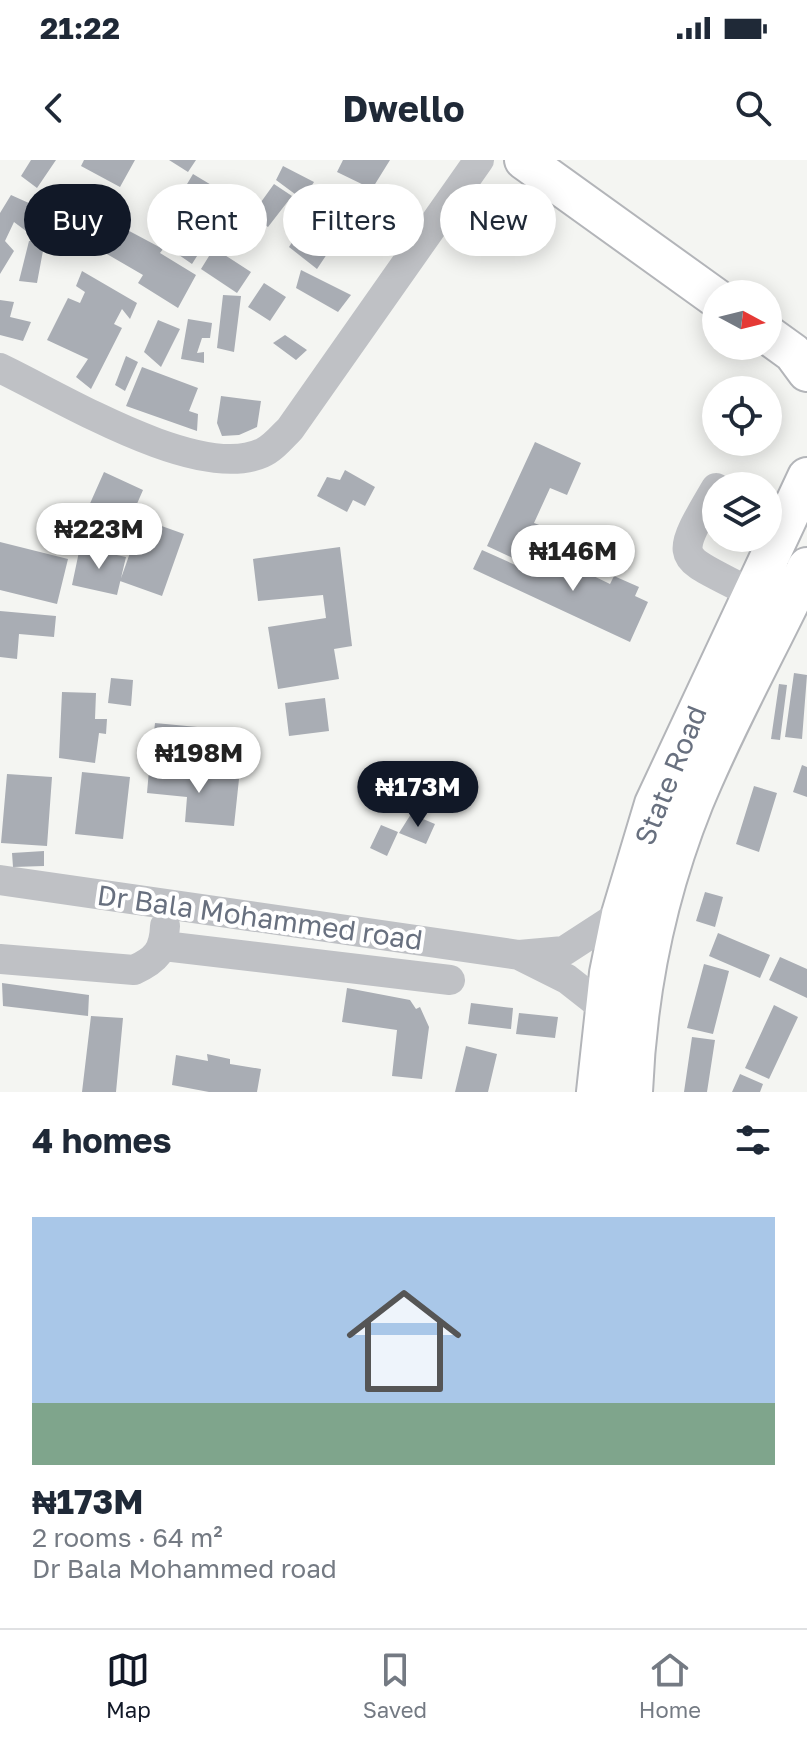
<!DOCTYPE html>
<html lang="en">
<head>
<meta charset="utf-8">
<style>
  :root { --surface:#fff; --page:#f2f2f3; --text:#1f2937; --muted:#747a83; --line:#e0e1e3; --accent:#111827 }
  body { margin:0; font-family:"Golos Text",sans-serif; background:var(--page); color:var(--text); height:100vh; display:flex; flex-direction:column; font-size:30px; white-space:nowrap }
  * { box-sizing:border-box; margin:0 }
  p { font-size:26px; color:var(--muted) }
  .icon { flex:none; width:44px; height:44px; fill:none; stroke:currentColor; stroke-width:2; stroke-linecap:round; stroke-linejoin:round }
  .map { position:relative; height:932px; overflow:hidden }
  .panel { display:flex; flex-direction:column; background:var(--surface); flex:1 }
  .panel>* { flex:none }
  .guide { position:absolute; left:24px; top:24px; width:760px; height:72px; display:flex; gap:16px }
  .needle { width:52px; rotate:97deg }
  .tools { position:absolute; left:702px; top:120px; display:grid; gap:16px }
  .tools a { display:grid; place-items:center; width:80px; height:80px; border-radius:50%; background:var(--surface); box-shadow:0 4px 20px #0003; font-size:40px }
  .price { position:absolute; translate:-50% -68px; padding:0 18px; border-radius:28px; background:#fff; color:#222; font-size:26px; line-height:52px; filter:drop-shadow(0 2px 4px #0008) }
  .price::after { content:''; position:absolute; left:50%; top:48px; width:24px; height:18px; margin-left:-12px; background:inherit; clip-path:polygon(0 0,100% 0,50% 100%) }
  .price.active { background:var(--accent); color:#fff }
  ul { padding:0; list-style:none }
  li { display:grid; align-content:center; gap:16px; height:424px; padding:0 32px }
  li+li { border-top:2px solid var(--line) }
  li span { display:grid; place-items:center; height:248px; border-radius:0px; color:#555 }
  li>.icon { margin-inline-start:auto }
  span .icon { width:144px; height:144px; fill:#fffc; stroke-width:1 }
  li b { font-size:34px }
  h2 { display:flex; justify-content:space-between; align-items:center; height:96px; padding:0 32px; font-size:34px }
  .pill { padding:0 28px; border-radius:36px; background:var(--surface); box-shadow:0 4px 20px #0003; font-size:28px; line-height:72px }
  .pill.active { background:var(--accent); color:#fff }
  .status { display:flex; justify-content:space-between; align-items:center; height:56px; padding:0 40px; background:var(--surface); direction:ltr }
  .status svg { height:22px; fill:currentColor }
  header { display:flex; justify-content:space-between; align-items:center; height:104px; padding:0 32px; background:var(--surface); font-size:36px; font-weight:700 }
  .tabs { display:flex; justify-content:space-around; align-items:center; height:112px; border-top:2px solid var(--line); background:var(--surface); font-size:22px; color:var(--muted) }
  .tabs a { display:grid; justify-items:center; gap:4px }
  .tabs .active { color:var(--accent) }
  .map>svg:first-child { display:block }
  .building { fill:#a9adb4 }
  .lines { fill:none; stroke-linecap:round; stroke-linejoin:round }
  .major-casing { stroke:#b3b5b9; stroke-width:42 }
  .minor { stroke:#bfc1c5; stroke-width:30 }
  .major { stroke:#fff; stroke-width:38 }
  .labels { text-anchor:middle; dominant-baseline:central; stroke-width:8; stroke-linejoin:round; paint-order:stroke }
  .street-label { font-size:28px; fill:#68707f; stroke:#fff }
</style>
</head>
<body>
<div class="status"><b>21:22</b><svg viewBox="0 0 49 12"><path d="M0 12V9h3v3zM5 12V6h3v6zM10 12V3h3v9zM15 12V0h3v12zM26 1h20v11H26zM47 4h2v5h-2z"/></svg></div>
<header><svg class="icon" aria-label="back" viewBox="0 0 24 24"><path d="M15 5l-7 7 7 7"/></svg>Dwello<svg class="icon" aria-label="search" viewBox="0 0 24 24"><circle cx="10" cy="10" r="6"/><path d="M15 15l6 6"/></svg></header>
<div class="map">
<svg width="807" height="932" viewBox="0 0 807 932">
  <rect width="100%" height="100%" fill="#f4f5f2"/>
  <path class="building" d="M31,0h25l-19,28 -16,-12z
    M84,0h51l-15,27 -39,-21z
    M169,0h27l-8,12z
    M343,0h47l-18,29 -35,-17z
    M283,6l31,16 -11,18 -27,-20z
    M193,14l55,33 -19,32 -55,-33z
    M274,24l18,12 -24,31 -17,-11z
    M11,35l29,13 -14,23 -12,-9 -9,19 9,10 -14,23v-61z
    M308,43l37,24 -28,42 -28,-22 13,-20 -7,-7z
    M170,51l39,26 -17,27 -39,-27z
    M118,65l45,24 -3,4 36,22 -18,33 -40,-25 5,-8 -43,-25z
    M45,80l-8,43 -18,-2 10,-40z
    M214,88l37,24 -14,21 -36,-24z
    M301,110l50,25 -13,17 -42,-24z
    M82,111l55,32 -7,16 -8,-10 -8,15 8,4 -31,61 -15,-12 12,-18 -41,-19 21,-42 12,5 5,-11 -9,-6z
    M264,123l22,14 -16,24 -22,-14z
    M223,135l18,1 -7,56 -17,-4z
    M0,140l14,2 -4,15 21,5 -8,19 -23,-6z
    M188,159l24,4 -2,15h-8l-5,15 7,-1v11l-23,-4z
    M158,160l22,9 -19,38 -17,-15z
    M285,175l22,15 -11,10 -23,-17z
    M126,196l12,6 -13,29 -10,-6z
    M142,207l56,21 -9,23 9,3 -1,17 -71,-25z
    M221,236l40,5 -4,26 -18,8 -17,1 -5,-13z
    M535,282l46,21 -14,32 -17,-7 -16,35 13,5 -12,25 -13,-6 -5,13 -30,-14z
    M345,310l30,17 -10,19 -12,-6 -6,12 -30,-16 10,-19 13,3z
    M104,312l39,18 -23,53 -40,-17z
    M142,359l42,15 -22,62 -42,-15z
    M0,382l68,17 -11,45 -57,-14z
    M80,387l46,10 -9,38 -45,-10z
    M340,387l12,99 -18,3 5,30 -61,10 -10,-62 58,-9 -3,-23 -65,6 -5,-42z
    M482,390l40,18 4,-8 13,6 2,-5 17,8 -2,5 13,6 6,-13 35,17 4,-8 25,11 -4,9 13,6 -18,40 -157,-73z
    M0,451l56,5 -2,21 -35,-3 -2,25 -17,-2z
    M794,513l13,2 -5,64 -17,-2z
    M111,518l22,2 -2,26 -23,-3z
    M779,524l8,1 -7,55 -9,-1z
    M62,532l34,1 -1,26h12l-1,15 -7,-1 -4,30 -36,-5z
    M325,538l4,33 -40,5 -4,-33z
    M155,563l74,7 -4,36 -74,-8z
    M802,605l5,2v30l-14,-5z
    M387,608l50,23 -3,19 -8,-4 -2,4 -47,-22z
    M149,610l90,9 -5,47 -49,-4 2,-25 -40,-4z
    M82,612l48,5 -7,62 -48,-5z
    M7,614l45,3 -5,69 -46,-3z
    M754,626l23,7 -18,59 -23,-8z
    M411,654l24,10 -9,20 -27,-11z
    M381,665l17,7 -11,24 -17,-8z
    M44,691v15l-31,1 -1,-14z
    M705,732l18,5 -8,30 -19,-6z
    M718,773l52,22 -10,23 -51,-22z
    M780,797l27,12v29l-38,-18z
    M704,804l25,7 -16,63 -26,-6z
    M2,823l87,12 -1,21 -85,-10z
    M347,828l63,12 6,9 4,-2 9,20 -7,52 -30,-3 5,-46 -55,-8z
    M471,843l42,5 -2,21 -43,-5z
    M774,845l24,12 -29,62 -24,-11z
    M519,853l39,4 -3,21 -39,-4z
    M91,856l32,2 -7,74h-34z
    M692,877l23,3 -8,52h-23z
    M466,886l31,8 -9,38h-33z
    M207,894l23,5v5l31,5 -4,23h-48l-37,-7 4,-30 32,6z
    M740,914l23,10 -3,8h-28z"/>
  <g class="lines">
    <defs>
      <path id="major" d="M524,0l192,138
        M768,175l25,18 14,19
        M596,932l13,-119 12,-59 33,-110 153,-327
        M633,932c4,-99 24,-198 61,-290 33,-80 76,-157 113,-235"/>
    </defs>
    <use href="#major" class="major-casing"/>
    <path class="minor" d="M0,208c61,29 198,114 262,85 10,-4 20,-16 28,-24l189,-269
      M716,328c-45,76 -39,66 35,105
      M0,720l519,75 45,-4 57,-37
      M164,786l286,34
      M521,796l46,23 37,29
      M0,799l134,11c22,-10 30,-19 31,-44"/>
    <use href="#major" class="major"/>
  </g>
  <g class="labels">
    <g class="street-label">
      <text transform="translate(670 615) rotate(-68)">State Road</text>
      <text transform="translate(260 757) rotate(8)">Dr Bala Mohammed road</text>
    </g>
  </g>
</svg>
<div class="tools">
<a><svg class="needle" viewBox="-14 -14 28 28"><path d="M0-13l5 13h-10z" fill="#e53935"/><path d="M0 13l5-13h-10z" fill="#747a83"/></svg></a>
<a><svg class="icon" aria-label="locate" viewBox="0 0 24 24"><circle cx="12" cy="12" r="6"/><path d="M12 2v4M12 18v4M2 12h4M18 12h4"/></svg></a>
<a><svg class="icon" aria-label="layers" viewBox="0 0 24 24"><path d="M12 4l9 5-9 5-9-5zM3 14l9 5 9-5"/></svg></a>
</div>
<b class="price" style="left:99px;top:411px">₦223M</b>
<b class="price" style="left:573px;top:433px">₦146M</b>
<b class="price" style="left:199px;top:635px">₦198M</b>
<b class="price active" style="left:418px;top:669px">₦173M</b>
<div class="guide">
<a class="pill active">Buy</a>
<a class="pill">Rent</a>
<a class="pill">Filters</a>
<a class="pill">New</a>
</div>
</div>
<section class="panel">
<h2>4 homes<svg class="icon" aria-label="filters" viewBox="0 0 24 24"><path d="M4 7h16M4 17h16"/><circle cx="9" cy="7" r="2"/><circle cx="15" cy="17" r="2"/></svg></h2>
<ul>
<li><span style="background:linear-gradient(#a9c7e8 75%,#7fa58c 0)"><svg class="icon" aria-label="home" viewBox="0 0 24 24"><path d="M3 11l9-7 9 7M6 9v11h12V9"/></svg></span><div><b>₦173M</b><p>2 rooms · 64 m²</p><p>Dr Bala Mohammed road</p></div></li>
</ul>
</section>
<nav class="tabs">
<a class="active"><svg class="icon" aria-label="map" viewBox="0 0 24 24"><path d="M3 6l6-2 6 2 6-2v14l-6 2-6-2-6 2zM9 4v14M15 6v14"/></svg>Map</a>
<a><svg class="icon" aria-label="saved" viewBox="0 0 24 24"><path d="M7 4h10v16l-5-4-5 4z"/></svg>Saved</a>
<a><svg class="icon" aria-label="home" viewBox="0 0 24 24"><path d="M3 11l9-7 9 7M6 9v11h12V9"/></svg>Home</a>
</nav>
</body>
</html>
